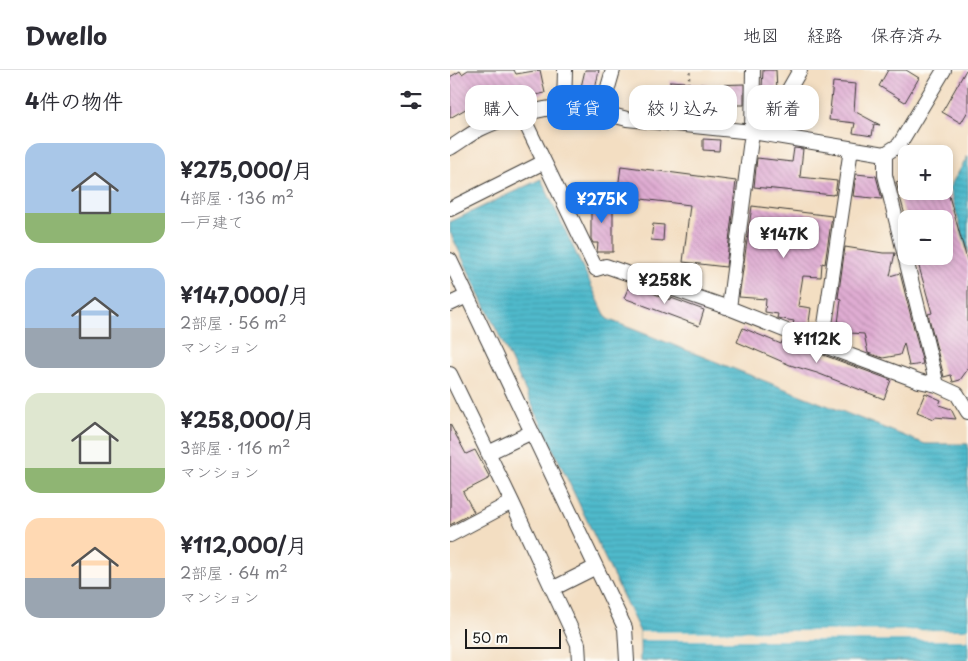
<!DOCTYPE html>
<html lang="ja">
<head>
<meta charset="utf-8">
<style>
  :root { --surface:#fff; --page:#f7f7f7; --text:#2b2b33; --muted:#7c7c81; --line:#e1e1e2; --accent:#1a73e8 }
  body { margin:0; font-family:"Playpen Sans","Klee One",sans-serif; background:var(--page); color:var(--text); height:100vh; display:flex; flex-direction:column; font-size:19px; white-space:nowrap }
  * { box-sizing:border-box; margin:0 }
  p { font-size:16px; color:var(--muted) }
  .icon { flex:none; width:28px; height:28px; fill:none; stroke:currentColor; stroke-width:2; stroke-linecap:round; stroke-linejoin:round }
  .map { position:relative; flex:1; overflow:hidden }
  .panel { display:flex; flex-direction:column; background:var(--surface); width:450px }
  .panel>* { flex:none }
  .top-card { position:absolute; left:15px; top:15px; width:428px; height:45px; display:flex; gap:10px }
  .tools { position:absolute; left:448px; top:75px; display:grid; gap:10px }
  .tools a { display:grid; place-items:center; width:55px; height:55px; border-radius:10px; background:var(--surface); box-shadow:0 2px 8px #0003; font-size:25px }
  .scale { position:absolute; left:15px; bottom:12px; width:96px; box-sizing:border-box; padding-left:5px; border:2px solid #1c1c1c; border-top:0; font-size:14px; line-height:18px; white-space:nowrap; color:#1c1c1c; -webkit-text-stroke:4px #fdfcf7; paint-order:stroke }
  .price { position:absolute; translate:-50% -42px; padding:0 11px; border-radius:10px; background:#fff; color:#222; font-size:16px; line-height:32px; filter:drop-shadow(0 1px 2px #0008) }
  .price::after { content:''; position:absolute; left:50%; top:30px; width:15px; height:11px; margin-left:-8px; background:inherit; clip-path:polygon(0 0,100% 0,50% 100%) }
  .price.current { background:var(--accent); color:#fff }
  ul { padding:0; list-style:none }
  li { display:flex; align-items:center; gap:15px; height:125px; padding:0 25px }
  li span { display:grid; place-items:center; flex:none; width:140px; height:100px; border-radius:15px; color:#555 }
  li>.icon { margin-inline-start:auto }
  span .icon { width:60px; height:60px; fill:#fffc; stroke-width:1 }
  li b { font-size:21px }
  h2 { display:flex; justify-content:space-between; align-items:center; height:60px; padding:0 25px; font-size:21px }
  .chip { padding:0 18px; border-radius:15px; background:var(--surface); box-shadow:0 2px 8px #0003; font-size:18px; line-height:45px }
  .chip.current { background:var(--accent); color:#fff }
  header { display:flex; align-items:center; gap:30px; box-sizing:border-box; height:70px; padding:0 25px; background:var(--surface); border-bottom:1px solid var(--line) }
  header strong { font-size:24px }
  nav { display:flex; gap:28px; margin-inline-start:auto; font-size:18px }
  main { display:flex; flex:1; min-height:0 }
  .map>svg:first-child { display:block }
  .water { fill:url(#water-rules); stroke:#366a74 }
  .pier { fill:#f3dec2 }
  .building { fill:url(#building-back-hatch) }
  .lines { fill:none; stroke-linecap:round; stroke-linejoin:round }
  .minor-casing { stroke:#3c3935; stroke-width:16 }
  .path { stroke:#3c3935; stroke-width:2.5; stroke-dasharray:1 4; stroke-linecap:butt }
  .minor { stroke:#fff; stroke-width:14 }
</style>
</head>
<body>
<header>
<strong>Dwello</strong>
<nav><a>地図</a><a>経路</a><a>保存済み</a></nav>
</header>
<main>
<section class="panel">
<h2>4件の物件<svg class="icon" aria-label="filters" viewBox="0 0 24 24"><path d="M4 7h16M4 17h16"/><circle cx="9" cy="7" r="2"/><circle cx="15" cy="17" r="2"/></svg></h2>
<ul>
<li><span style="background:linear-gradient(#a9c7e8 70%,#8fb573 0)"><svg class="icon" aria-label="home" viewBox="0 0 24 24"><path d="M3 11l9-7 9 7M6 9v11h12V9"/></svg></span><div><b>¥275,000/月</b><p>4部屋 · 136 m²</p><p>一戸建て</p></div></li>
<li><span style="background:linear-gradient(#a9c7e8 60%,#9aa5b1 0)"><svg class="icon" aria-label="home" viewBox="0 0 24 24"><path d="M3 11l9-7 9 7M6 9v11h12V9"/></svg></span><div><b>¥147,000/月</b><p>2部屋 · 56 m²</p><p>マンション</p></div></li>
<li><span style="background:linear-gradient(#dfe7d0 75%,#8fb573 0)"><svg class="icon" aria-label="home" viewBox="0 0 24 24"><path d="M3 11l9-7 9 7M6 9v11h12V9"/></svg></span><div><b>¥258,000/月</b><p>3部屋 · 116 m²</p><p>マンション</p></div></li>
<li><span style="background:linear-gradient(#ffd9b3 60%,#9aa5b1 0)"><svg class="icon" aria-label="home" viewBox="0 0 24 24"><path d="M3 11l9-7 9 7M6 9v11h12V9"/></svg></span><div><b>¥112,000/月</b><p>2部屋 · 64 m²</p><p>マンション</p></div></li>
</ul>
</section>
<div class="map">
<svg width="518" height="591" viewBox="0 0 518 591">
  <defs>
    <pattern id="water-rules" width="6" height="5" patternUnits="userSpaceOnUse" patternTransform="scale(1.25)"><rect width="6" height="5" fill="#4fb9cb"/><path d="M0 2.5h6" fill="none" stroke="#449eae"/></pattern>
    <pattern id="building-back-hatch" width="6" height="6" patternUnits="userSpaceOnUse" patternTransform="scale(1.25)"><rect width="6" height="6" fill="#dfacd2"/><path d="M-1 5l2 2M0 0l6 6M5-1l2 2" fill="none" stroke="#bf93b4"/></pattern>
  </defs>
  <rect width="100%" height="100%" fill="#fdfcf7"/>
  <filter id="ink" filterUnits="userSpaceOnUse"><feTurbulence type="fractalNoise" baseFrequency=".02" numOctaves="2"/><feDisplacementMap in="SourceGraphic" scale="10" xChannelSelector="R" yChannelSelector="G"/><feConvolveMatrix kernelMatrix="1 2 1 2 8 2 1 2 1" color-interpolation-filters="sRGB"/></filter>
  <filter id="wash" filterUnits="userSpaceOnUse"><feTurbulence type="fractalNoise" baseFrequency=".0096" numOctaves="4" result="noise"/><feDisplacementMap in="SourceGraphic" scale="20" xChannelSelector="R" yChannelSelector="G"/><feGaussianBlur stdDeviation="1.12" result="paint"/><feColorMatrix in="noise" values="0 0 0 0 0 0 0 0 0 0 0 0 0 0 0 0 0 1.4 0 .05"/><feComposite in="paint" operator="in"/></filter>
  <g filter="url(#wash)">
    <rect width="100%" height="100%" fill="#f3dec2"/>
    <path class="water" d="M518,86v97l-19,-65z
      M91,109l66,140 318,125h43v217h-328v-29l-190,-400v-10z"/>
    <path class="pier" d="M518,559v10l-2,1h-326v-8l324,-2z"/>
    <g id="blocks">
      <path class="building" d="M18,0h46l2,4 24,-4 5,23 -36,8 -7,-13 -52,30v-41l10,-6 2,3z
        M135,0h14l-4,20 -14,-3z
        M313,0h13l1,22 -1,3h-3v5l-3,4 -9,1z
        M438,0h18l13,8 -14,24 -26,-16z
        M516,0h2v41l-7,12 -19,-11z
        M220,11l14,1v1l27,2 33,-1v21h-40v10h-14v-3l-22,-2z
        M383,12l23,2 -2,27 26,14 -6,-1 -2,12 -19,-3 2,-10 -26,-3z
        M253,69l17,1 -1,11 -16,-1z
        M344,78l9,1 -3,28 37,4 -2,14 -2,-1v1l-79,-8 3,-29 35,4z
        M171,96l115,15 -10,86 -43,-5 7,-57 -73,-9z
        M406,104l20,2 6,23 -29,-3z
        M452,110l5,17 21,-6h1l1,3 9,-3h5v-1l3,-1 21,74v106l-8,11 -7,2 -2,-7 -7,2 -16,-63 4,-1 -16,-57h28v-37h-38l-10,-37z
        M141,128h22v54h-16l1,-9h-5l-2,-4z
        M302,136l80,10 -7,48 -3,-1 -1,14 -18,-1 -5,30 13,2 -3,21 -15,-5 1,-3 -17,-3 1,-4 -13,-2 1,-13 -27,-2z
        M203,154l11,1 -1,16 -12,-1z
        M395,177l38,6h12l-5,23 10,-3 23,91 -14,2 -5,-23 -4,12 -17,3 -15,-5 -4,-19 -27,-2 4,-33 -3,-1z
        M180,214l40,16 1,-2 33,12 -5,16 -75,-28z
        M293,258l38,16 2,-4 108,40 -7,19 -67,-26 -27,-8 -53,-23z
        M475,323l16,7 -2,5 12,4 5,10 -21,-2 -1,2 -17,-7z
        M0,354l16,30 9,-4 15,28 -27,14 11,20 -24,13z"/>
    </g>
  </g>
  <g filter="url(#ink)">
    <use href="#blocks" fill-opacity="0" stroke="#3c3935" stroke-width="1"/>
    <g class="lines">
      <defs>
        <path id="minor" d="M114,36l37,6 26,7 125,13 133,22 14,-9 45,-75
          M151,42l12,-42
          M73,43l4,13 69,143 10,-3 123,42 93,37 97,36 18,4 20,9 11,18
          M314,63l36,-63
          M0,78c10,-6 20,-14 30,-19 27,-13 55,-19 84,-23l1,-36
          M435,84v21l52,210
          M0,139l94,-47
          M0,190l175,368 2,33
          M0,234l17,-8
          M279,238l23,-176 1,-62
          M372,275l29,-196
          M0,304l62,128 66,142 1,17
          M38,383l44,-21
          M0,465l62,-33
          M102,519l44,-22"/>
      </defs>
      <use href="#minor" class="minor-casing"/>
      <path class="path" d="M235,43l5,-43"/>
      <use href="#minor" class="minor"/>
    </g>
  </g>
</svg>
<div class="tools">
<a>+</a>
<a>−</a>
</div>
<div class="scale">50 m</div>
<b class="price current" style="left:152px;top:154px">¥275K</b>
<b class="price" style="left:334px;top:189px">¥147K</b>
<b class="price" style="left:215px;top:235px">¥258K</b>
<b class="price" style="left:367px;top:294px">¥112K</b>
<div class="top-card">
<a class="chip">購入</a>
<a class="chip current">賃貸</a>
<a class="chip">絞り込み</a>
<a class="chip">新着</a>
</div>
</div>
</main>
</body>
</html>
